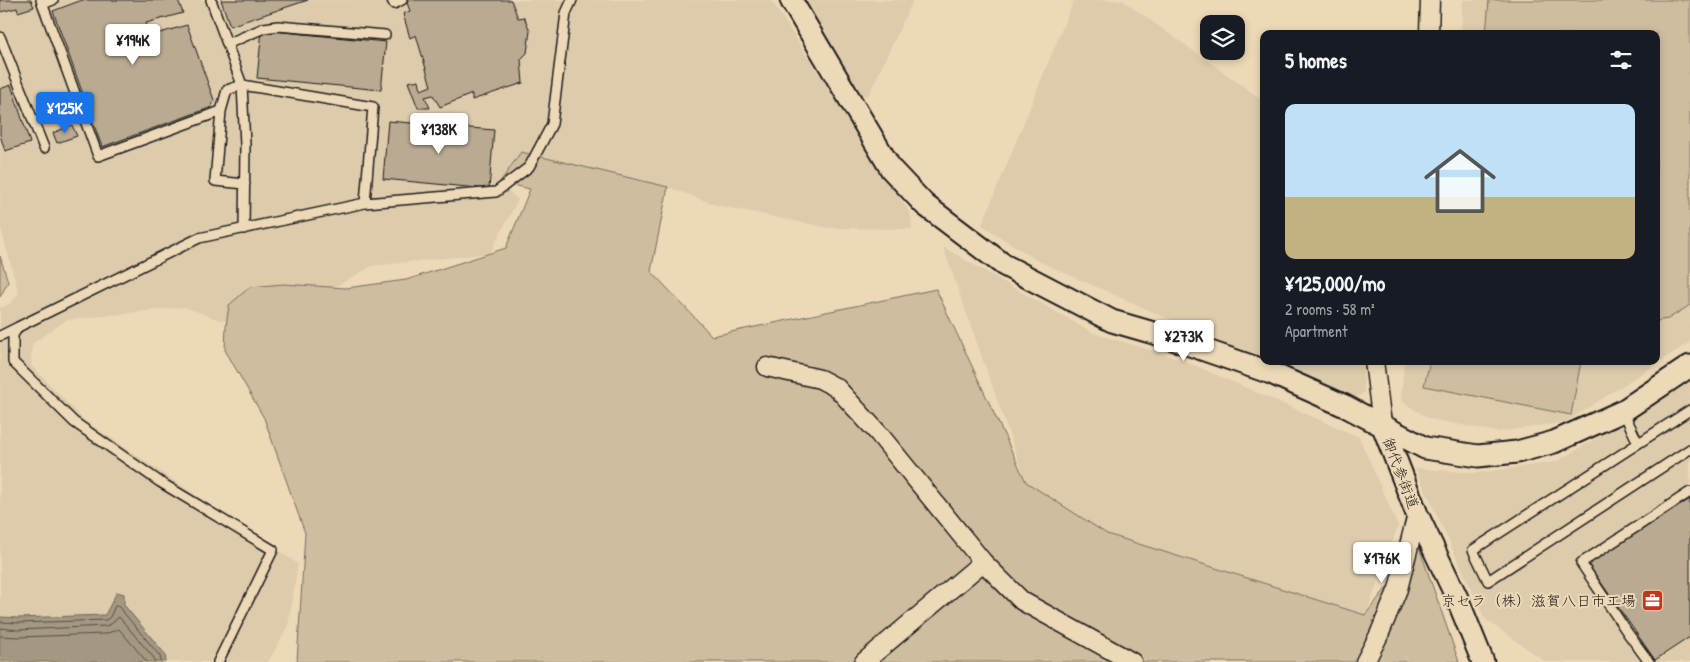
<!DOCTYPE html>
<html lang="en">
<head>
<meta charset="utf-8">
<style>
  :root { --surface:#171b24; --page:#242831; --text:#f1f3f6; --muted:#9ea1a6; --accent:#1a73e8 }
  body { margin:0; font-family:"Patrick Hand","Klee One",sans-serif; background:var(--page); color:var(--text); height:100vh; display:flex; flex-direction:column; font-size:19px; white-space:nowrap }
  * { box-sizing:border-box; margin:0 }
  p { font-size:16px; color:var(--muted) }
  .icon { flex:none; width:28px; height:28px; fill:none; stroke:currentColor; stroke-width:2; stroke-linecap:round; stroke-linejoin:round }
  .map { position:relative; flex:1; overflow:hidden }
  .sheet { position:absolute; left:1260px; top:30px; width:400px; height:335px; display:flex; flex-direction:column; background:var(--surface); border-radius:10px; box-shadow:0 2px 8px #0003 }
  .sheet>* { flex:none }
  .buttons { position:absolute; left:1200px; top:15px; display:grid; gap:10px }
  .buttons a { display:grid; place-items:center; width:45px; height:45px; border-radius:10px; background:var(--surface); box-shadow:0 2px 8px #0003; font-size:25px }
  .price { position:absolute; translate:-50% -42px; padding:0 11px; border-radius:5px; background:#fff; color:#222; font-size:16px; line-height:32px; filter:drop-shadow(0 1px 2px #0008) }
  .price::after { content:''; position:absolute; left:50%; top:30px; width:15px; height:11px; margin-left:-8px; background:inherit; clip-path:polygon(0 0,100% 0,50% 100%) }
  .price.selected { background:var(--accent); color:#fff }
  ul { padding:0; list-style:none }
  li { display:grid; align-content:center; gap:10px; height:265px; padding:0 25px }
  li span { display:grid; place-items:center; height:155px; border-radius:10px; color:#555 }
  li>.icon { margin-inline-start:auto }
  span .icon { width:90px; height:90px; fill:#fffc; stroke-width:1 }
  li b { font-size:21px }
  h2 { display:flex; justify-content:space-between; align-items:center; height:60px; padding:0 25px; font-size:21px }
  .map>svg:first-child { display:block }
  .built { fill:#ddcbac }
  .green { fill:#cfbda0; stroke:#766c5e }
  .water { fill:#a59882; stroke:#6e6659 }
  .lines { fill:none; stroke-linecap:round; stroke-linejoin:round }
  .shore { stroke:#534e45; stroke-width:1 }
  .building { fill:#b9aa91; stroke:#1c1c1c }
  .service-casing { stroke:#1c1c1c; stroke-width:12 }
  .minor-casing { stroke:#1c1c1c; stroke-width:21 }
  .tertiary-casing { stroke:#1c1c1c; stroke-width:25 }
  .service { stroke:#edd9b7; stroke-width:9 }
  .minor { stroke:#edd9b7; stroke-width:18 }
  .tertiary { stroke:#edd9b7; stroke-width:21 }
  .labels { text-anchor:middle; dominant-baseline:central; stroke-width:4; stroke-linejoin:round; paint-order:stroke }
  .street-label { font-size:15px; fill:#1c1c1c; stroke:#edd9b7 }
  .poi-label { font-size:15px; fill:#1c1c1c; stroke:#edd9b7; text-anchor:end }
</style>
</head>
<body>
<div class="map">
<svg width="1690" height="662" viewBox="0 0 1690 662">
  <rect width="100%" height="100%" fill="#edd9b7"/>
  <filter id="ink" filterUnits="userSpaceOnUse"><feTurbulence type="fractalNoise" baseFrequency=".02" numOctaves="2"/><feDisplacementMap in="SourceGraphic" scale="10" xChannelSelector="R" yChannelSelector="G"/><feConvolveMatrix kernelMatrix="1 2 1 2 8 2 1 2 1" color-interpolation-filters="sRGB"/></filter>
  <g filter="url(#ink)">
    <path class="built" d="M0,0h771l140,215 1,14 -83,-1 -113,-23 -48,-18 -168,-5 18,18 -28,53 -118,13 -112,63 -43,-10 -32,-12 -119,13 -34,24 -1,21 53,55 214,144 -10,62 -20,36h-268v-354l8,-3 11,-11 -19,-69z
      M807,0h106l-45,96 -7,-1 -58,-87z
      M1077,0h45l142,101v260l-226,-100 -56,-36 91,-223z
      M1463,0h227v342l-124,80 -68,10 -68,-13 -29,-18 3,-40h252v-327h-195z
      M943,247l150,86 87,26 179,78 39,89 -32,89 -259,-81 -81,-52z
      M1265,361h98l1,32 -11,7z
      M1690,380v282h-144l-61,-43 -70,-151 61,5 80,-11 94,-55z"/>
    <path class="green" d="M1489,0h201v305l-22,14 -12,2v-287h-170z
      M521,152l147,35 -17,84 61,65 224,-47 90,193 81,52 258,81 54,-68 40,115h-1162l8,-129 -41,-115 -39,-68 1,-24 3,-21 21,-18 33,-3 63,4 60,-8 100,-32 24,-59 -30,-7z
      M0,256l8,26 -8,15z
      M1430,361h151l-10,54 -147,-29z"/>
    <path class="water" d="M117,592l7,2v11l41,49 1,8h-166v-45l18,1 87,-3z"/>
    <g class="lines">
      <path class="shore" d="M0,622l18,1 88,-3 4,-3 5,-11h3l42,50 1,6
        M0,628l18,2 88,-4 5,-2 8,-7 35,41 1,4
        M0,636l18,1 87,-3 14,-5 28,33"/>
    </g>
    <path class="building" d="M0,0h31l3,7 -16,5 -1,-4 -17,4z
      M82,0h96l5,13 -37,10 4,13 37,-11 27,75 -2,7 -110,40 -49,-136z
      M221,0h87l-78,26z
      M406,0h105l7,18 6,-1 6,14 -3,22 -6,6 2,24 -51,17v-6l-32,13 -7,-12 -8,2 5,11h-12l-10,-26 11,-2 2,10 10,-4 -15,-51 -6,3 -7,-24 7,-3z
      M262,30l124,12 -5,48 -124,-12z
      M11,85l19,58 -25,8 -5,-16v-46z
      M388,121l106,9 -5,59 -106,-10z
      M72,125l5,11 -20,7 -4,-10z
      M1690,499v138l-35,23 -67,-96z"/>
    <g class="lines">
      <defs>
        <path id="service" d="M41,0l57,156 123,-45 6,-21 15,-5 131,22 -8,96
          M211,0l31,85 3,60 -1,84
          M392,0l2,4 8,-4
          M43,4l10,-4
          M0,37l44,111
          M227,44l37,-16 14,-2 107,9
          M221,111l-6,70 30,3
          M0,336l18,-9
          M1690,410l-217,140 15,31 202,-132
          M1623,411l15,32
          M218,662l55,-112 -113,-68 -86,-60 -61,-60v-27l5,-8 181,-89 166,-35 131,-11 33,-25 23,-43 14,-111 6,-13
          M1649,662l-22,-30 -46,-69 109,-71"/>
        <path id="minor" d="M1429,34l1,-34
          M1374,361l8,63
          M767,367l53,12 17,9 42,46 104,128 39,39 110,61
          M864,662l119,-100
          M1365,662l14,-27 19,-46 19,-75"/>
        <path id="tertiary" d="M791,0l100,169 34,36 79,60 108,56 52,15 107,37 74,33 80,42 53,8 39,-4 37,-10 69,-31 67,-45
          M1382,424l35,90 40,84 26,64"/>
      </defs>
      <use href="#service" class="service-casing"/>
      <use href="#minor" class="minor-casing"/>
      <use href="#tertiary" class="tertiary-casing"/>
      <use href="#service" class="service"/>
      <use href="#minor" class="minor"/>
      <use href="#tertiary" class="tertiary"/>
    </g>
  </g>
  <defs>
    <symbol id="office-square" viewBox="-11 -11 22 22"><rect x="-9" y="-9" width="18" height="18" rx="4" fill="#c8321e" stroke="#edd9b7"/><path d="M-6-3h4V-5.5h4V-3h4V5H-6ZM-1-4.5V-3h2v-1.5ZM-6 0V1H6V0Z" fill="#fff"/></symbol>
  </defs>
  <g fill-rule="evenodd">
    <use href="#office-square" x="1640" y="588" width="25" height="25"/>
  </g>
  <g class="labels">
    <g class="street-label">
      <text transform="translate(1401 473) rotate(69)">御代参街道</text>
    </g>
    <g class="poi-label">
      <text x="1636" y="600">京セラ（株）滋賀八日市工場</text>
    </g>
  </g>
</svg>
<div class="buttons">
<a><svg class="icon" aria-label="layers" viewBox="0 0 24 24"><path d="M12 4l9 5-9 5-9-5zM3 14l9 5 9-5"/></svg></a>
</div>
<b class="price" style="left:133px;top:66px">¥194K</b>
<b class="price selected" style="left:65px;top:134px">¥125K</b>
<b class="price" style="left:439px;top:155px">¥138K</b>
<b class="price" style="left:1184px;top:362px">¥273K</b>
<b class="price" style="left:1382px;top:584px">¥176K</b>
<section class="sheet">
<h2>5 homes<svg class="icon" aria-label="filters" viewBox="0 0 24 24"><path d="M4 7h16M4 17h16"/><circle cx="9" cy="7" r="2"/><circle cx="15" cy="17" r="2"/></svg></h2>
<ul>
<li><span style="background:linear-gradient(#bfe0f5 60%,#c2b280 0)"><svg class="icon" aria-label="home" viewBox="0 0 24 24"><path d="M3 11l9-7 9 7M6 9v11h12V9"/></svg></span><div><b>¥125,000/mo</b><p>2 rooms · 58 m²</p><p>Apartment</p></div></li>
</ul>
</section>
</div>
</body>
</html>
